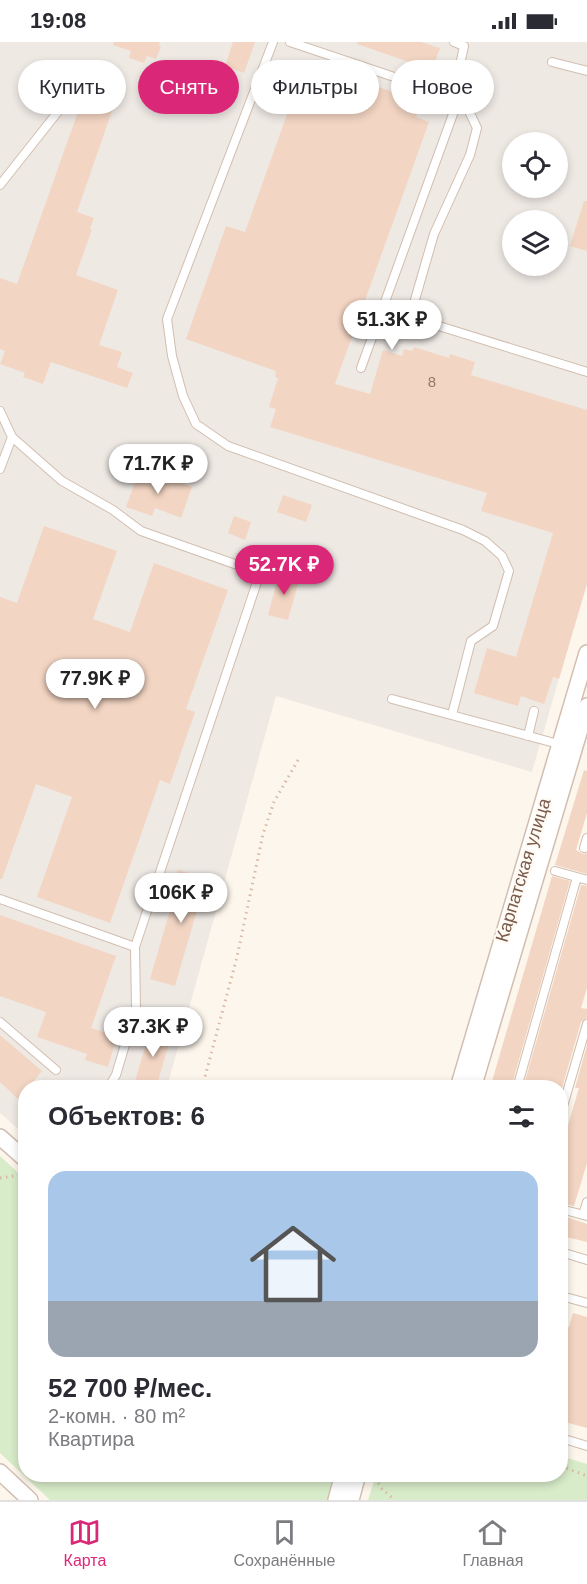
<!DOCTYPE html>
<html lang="ru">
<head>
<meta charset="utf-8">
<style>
  :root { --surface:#fff; --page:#f7f7f7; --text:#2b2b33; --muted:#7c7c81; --line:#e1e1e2; --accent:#db2777 }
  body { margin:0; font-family:Arial,sans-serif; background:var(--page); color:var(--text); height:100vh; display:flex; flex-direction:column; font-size:22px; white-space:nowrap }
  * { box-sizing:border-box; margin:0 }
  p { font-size:20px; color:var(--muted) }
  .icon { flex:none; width:33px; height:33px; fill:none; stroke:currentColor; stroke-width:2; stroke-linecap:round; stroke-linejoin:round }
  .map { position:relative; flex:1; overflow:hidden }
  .drawer { position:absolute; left:18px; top:1038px; width:550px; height:402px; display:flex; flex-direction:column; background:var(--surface); border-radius:24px; box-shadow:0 3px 9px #0003 }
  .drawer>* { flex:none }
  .top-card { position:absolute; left:18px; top:18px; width:552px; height:54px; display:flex; gap:12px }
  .tools { position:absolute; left:502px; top:90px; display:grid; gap:12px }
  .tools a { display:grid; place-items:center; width:66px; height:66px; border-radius:50%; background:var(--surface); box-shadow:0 3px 9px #0003; font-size:30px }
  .price { position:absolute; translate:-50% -51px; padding:0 14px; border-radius:21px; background:#fff; color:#222; font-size:20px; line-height:39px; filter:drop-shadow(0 2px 3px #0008) }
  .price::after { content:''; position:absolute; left:50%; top:36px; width:18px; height:14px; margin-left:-9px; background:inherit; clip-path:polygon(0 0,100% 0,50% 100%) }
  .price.selected { background:var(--accent); color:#fff }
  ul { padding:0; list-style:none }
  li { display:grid; align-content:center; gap:12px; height:318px; padding:0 30px }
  li span { display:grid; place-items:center; height:186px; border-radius:18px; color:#555 }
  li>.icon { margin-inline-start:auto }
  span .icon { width:108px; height:108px; fill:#fffc; stroke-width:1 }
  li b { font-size:26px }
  h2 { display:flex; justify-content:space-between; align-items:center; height:72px; padding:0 30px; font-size:26px }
  .chip { padding:0 21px; border-radius:27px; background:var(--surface); box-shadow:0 3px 9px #0003; font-size:21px; line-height:54px }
  .chip.selected { background:var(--accent); color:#fff }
  .status { display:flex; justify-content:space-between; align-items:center; height:42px; padding:0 30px; background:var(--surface); direction:ltr }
  .status svg { height:16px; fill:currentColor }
  .dock { display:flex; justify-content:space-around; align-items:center; height:84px; border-top:2px solid var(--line); background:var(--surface); font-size:16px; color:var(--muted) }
  .dock a { display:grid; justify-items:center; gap:3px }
  .dock .selected { color:var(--accent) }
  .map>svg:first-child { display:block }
  .industrial { fill:#efe9e4; fill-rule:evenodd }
  .green { fill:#d8ecc9 }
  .building { fill:#f3d5c3 }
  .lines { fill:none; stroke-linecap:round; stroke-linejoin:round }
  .service-casing { stroke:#d1beb0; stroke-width:10 }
  .minor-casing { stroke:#d1beb0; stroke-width:18 }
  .path { stroke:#d9b8a5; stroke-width:3; stroke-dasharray:1.5 4.5; stroke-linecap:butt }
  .service { stroke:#fff; stroke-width:8 }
  .minor { stroke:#fff; stroke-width:15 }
  .labels { text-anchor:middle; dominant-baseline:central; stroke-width:4.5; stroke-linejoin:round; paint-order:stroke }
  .number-label { font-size:15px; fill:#987a6a }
  .street-label { font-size:18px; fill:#7a5c4d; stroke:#fffaf3 }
</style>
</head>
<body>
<div class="status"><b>19:08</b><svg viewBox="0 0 49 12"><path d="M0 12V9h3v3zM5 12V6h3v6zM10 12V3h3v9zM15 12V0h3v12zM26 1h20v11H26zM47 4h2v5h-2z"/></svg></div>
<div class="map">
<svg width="587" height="1458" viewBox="0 0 587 1458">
  <rect width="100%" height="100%" fill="#fdf6ec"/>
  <path class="industrial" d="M0,0h587v539l-55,191 -256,-76 -109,391 -141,1 -1,47 -25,-22zM513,100h45v46h-45zM513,178h45v46h-45z"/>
  <path class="green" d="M0,1114l25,23 1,295 307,1 -5,25h-278l-50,-47z
    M561,1414l26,8v36h-219l8,-25 185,-1z"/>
  <path class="building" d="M114,0h46l-1,4 2,1 -5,12 -9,-3 -3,7 -15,-5 2,-7 -18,-6z
    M233,0h22l-11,31 -19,-7z
    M358,0h63l19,6 -8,22 -75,-26z
    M306,19l115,41 -5,15 13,5 -94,262 35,10 13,-44 19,6 2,-7 8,2 2,-4 35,11 1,-4 25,8 -4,13 116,35v174l-28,95 -6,-2 -9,27 -23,-8 -3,10 -44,-13 13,-45 29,9 37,-124 -72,-22 6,-18 -217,-66 6,-18 -7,-2 9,-29 -3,-1 1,-6 -90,-32 40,-113 19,6z
    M91,33l30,10 -44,127 17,6 -4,11h2l-16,46 42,15 -19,55 23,7 -5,15 16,6 -6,15 -76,-26 -8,22 -20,-7 2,-4 -25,-9 5,-13 -5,-2v-71l17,6z
    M584,159h3v50l-17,-5z
    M140,426l52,19 -11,31 -26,-10 -3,8 -26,-9z
    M283,453l29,10 -6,17 -29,-10z
    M234,474l17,6 -6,18 -17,-7z
    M44,484l73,25 -24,68 37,13 24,-69 74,27 -42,119 9,3 -25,72 -10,-4 -50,143 -73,-26 35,-100 -36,-13 -34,95h-2v-282l17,6z
    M280,529l20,6 -12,43 -20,-5z
    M584,728l3,1v42l-11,37 7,4 4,-1v21l-32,-9z
    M178,828l42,12 -4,14 -6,-1 -4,14 -8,-2 -23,79 -25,-7 23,-79 -3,-1z
    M552,834l18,5 -59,207h-21z
    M581,843l6,1v102l-6,20 6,1v9l-6,4 -19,66h-39z
    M0,873l116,41 -25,72 26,8 -9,31 -23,-7 2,-6 -50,-17 9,-25 -46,-16z
    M152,982l21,6 -17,58h-23z
    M0,993l42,36 -14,17h-2l-8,11 -18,-17z
    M587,1003v118l-13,43 -13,-3v-54l18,-61h-4z
    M561,1173l26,9v18l-21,-5 -1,3 -4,-1z
    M573,1271l14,4v111l-26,-7v-96l8,2z"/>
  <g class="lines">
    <defs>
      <path id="service" d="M273,0l-106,277 5,37 11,40 13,28 32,22 235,84 22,11 17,15 7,15 -16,55 -22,15 -19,74
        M290,0l137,46 29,-4
        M552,20l35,9
        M0,143l64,-81
        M385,261l25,14 177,55
        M410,275l24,-83 36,-79 7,-27 -21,-44 8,-38 -10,-4
        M361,326l100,-276
        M0,369l12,26 50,44 51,29 28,21 119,42 -125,374 1,61 -20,67 -8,13
        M0,427l12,-32
        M392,657l170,46
        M528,694l6,-25
        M584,806l3,-10
        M555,829l32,9
        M0,857l135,48
        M0,980l56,48
        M517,1046l60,-211
        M561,1071l26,-89
        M561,1167l26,7
        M583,1173l4,-13
        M561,1210l26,8
        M561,1254l26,7
        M561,1396l26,8"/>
      <path id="minor" d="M458,1046l129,-435
        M473,1046l114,-382
        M0,1095l26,23
        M0,1430l30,28
        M336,1458l7,-26
        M351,1458l7,-26"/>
    </defs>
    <use href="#service" class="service-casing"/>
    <use href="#minor" class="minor-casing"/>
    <path class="path" d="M202,1046l35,-131 26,-123 11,-32 24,-42
      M0,1136l21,-3
      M561,1424l26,10
      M375,1436l7,11 13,11"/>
    <use href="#service" class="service"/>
    <use href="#minor" class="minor"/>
  </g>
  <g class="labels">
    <g class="number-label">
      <text x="432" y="339">8</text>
    </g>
    <g class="street-label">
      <text transform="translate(523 828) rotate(-73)">Карпатская улица</text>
    </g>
  </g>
</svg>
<div class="tools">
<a><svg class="icon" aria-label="locate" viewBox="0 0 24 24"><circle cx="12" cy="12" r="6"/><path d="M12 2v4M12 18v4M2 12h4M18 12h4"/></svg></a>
<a><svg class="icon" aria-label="layers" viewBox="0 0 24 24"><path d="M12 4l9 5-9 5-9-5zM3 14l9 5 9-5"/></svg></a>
</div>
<b class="price" style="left:392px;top:309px">51.3K ₽</b>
<b class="price" style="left:158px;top:453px">71.7K ₽</b>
<b class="price selected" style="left:284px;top:554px">52.7K ₽</b>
<b class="price" style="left:95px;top:668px">77.9K ₽</b>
<b class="price" style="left:181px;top:882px">106K ₽</b>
<b class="price" style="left:153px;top:1016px">37.3K ₽</b>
<div class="top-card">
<a class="chip">Купить</a>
<a class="chip selected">Снять</a>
<a class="chip">Фильтры</a>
<a class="chip">Новое</a>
</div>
<section class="drawer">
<h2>Объектов: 6<svg class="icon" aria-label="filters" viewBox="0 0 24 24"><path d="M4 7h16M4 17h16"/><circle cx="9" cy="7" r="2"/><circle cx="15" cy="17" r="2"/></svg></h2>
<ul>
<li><span style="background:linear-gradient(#a9c7e8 70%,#9aa5b1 0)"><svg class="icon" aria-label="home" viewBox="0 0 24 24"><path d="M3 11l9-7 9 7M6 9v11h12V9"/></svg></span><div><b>52 700 ₽/мес.</b><p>2-комн. · 80 m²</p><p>Квартира</p></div></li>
</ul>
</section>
</div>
<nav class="dock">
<a class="selected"><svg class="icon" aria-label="map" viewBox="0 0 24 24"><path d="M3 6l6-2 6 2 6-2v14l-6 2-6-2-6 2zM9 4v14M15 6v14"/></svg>Карта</a>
<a><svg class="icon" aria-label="saved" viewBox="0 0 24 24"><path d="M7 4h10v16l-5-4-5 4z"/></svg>Сохранённые</a>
<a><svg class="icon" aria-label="home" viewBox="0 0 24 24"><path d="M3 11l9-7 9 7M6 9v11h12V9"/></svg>Главная</a>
</nav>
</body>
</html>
